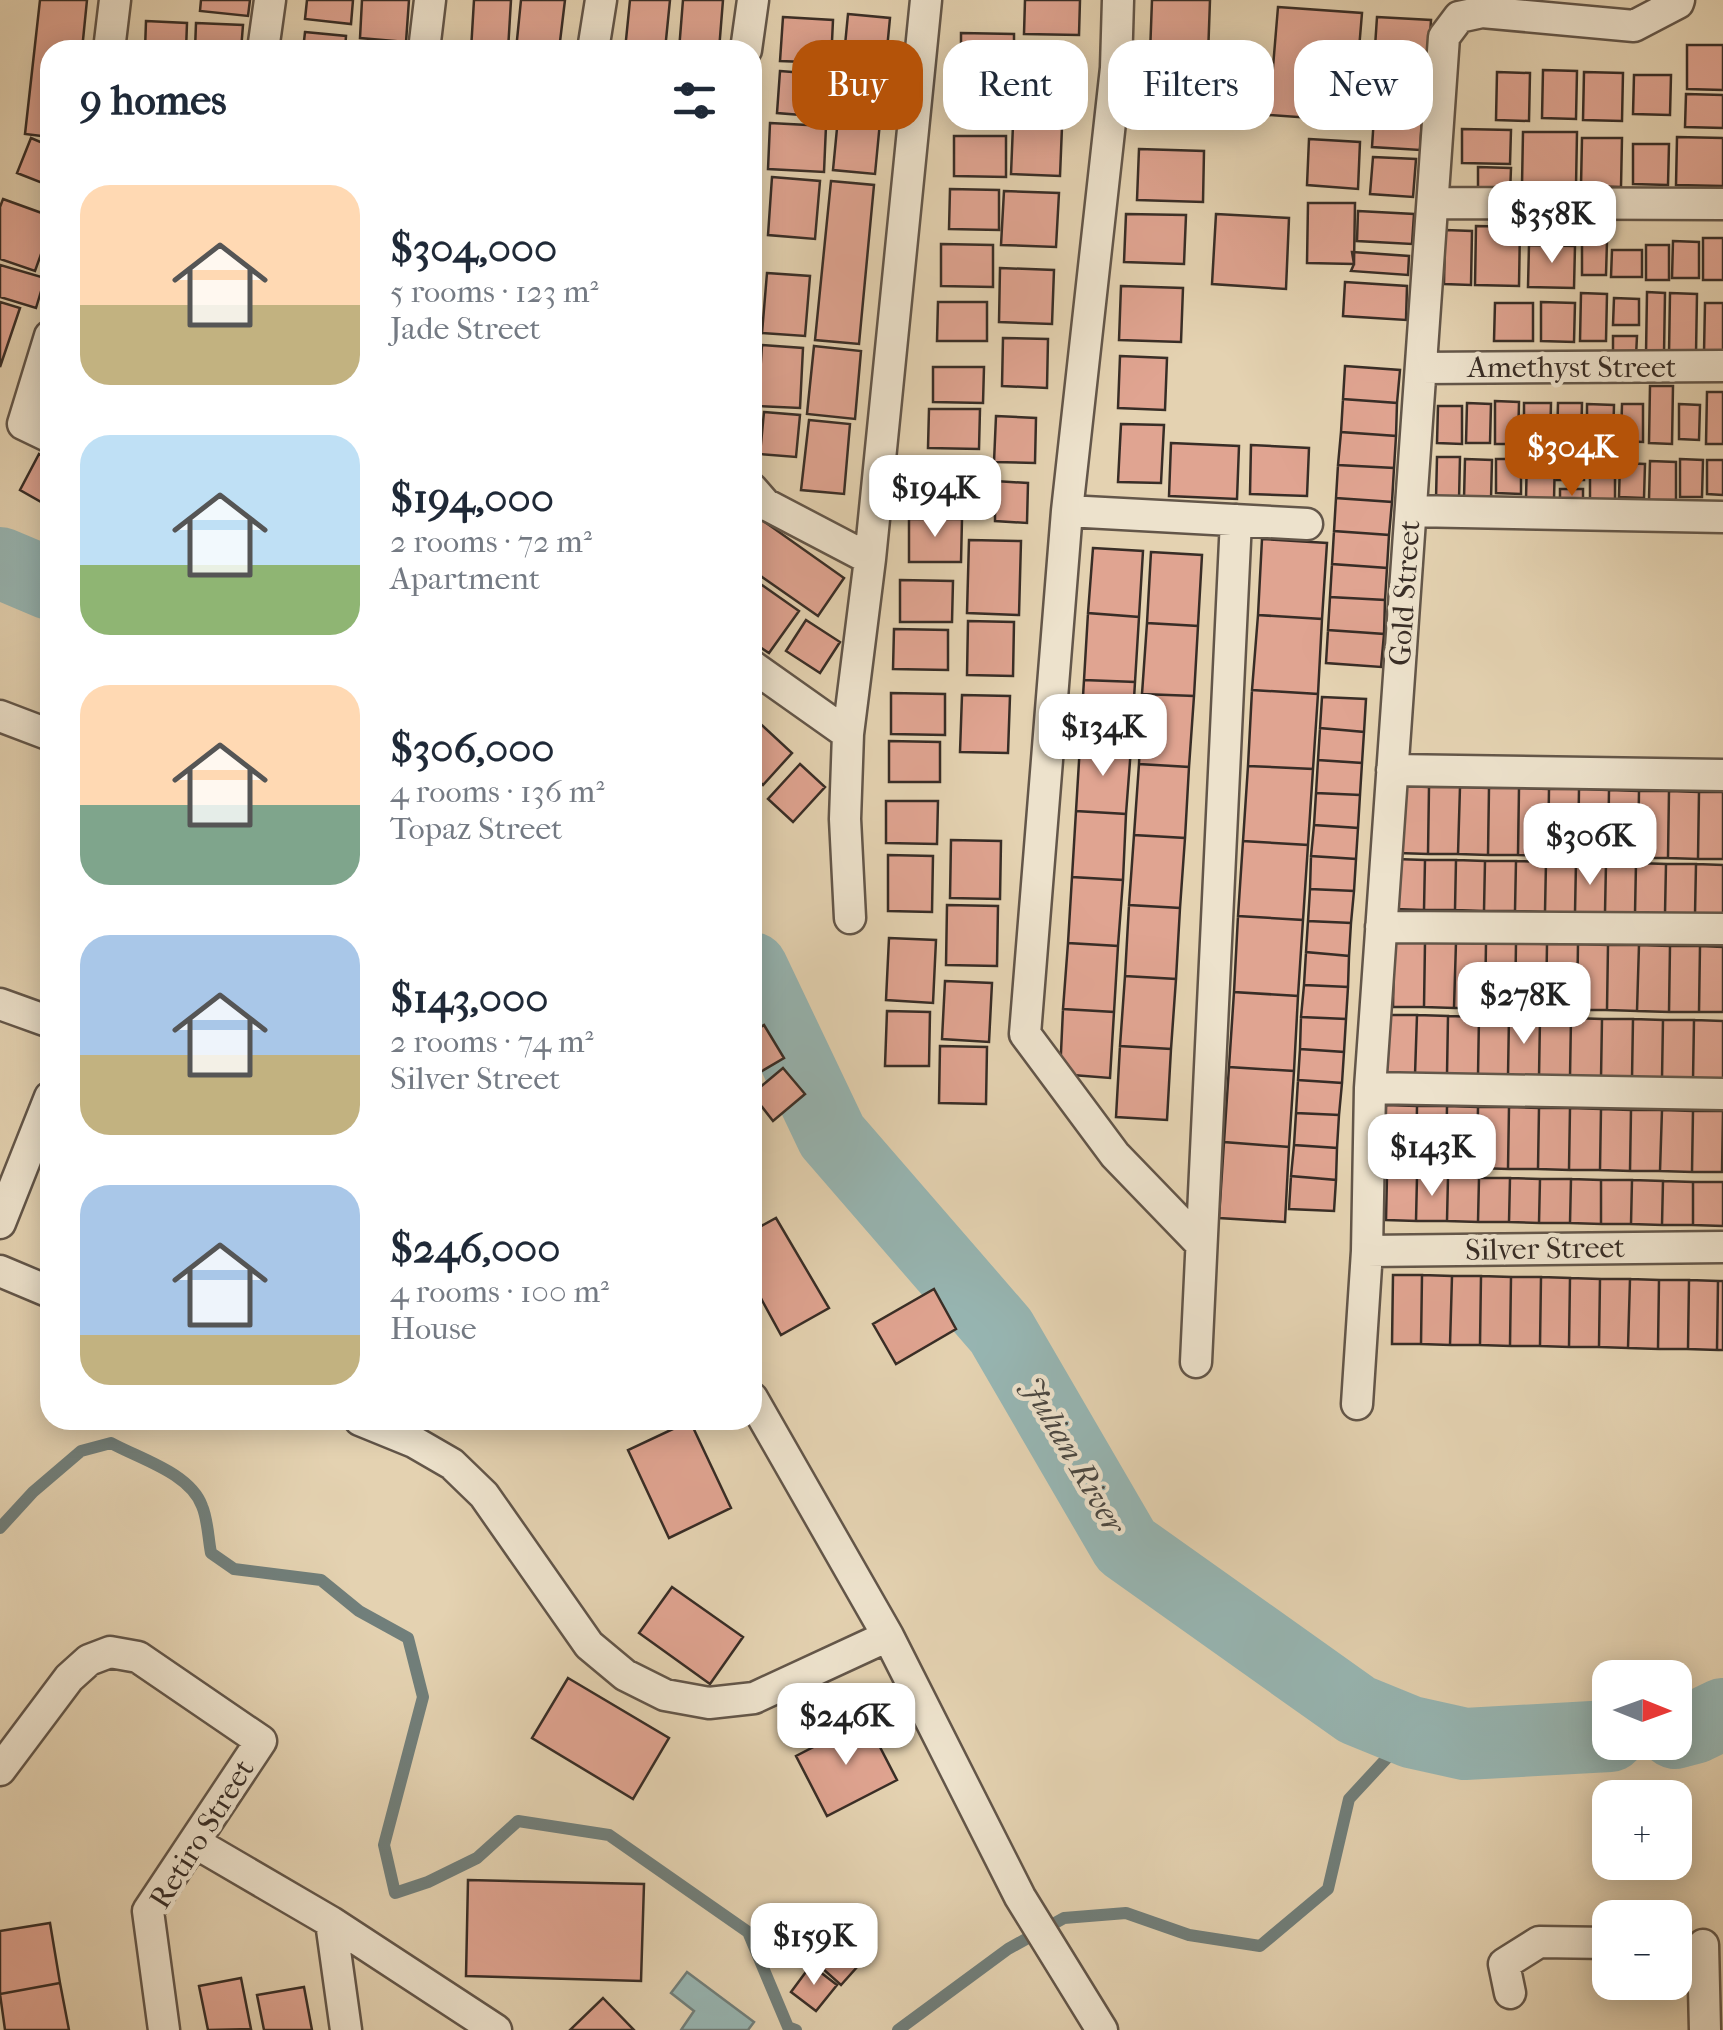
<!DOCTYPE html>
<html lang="en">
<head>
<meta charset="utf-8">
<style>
  :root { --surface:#fff; --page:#f2f2f3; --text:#1f2937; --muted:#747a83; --accent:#b45309 }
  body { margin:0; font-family:"IM FELL French Canon",serif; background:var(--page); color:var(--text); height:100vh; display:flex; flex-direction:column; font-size:38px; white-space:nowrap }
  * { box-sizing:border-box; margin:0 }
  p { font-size:32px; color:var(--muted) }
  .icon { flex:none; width:55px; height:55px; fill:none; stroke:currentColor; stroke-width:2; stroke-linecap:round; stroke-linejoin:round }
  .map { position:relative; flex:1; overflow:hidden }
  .sheet { position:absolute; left:40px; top:40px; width:722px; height:1390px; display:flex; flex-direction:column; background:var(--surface); border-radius:30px; box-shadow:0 5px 25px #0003 }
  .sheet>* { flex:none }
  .hud { position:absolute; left:792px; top:40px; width:780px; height:90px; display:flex; gap:20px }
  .needle { width:65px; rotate:91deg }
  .controls { position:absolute; left:1592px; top:1660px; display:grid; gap:20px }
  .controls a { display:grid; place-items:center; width:100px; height:100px; border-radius:20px; background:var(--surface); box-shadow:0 5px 25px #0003; font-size:50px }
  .price { position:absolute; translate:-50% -85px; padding:0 22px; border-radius:20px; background:#fff; color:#222; font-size:32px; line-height:65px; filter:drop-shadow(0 2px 5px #0008) }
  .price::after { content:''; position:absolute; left:50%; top:60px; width:30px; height:22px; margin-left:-15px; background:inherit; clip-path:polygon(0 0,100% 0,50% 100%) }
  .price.active { background:var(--accent); color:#fff }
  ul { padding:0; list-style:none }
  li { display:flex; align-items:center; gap:30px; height:250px; padding:0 40px }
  li span { display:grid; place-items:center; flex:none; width:280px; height:200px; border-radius:30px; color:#555 }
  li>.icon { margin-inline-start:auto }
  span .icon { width:120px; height:120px; fill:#fffc; stroke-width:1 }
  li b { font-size:42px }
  h2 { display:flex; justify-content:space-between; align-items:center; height:120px; padding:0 40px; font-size:42px }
  .pill { padding:0 35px; border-radius:30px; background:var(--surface); box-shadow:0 5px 25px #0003; font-size:35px; line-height:90px }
  .pill.active { background:var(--accent); color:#fff }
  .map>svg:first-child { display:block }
  .water { fill:#97b6b3; stroke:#717f7b; stroke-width:2.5 }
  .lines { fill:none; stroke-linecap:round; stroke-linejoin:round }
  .stream { stroke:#717f7b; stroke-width:12 }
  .river { stroke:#97b6b3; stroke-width:72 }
  .building { fill:#e0a491; stroke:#382d26; stroke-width:2.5 }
  .street-casing { stroke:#635649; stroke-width:35 }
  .street { stroke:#ede2cc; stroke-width:30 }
  .labels { text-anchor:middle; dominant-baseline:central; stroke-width:9; stroke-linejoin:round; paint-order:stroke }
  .street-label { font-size:30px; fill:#382d26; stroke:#ede2cc }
  .water-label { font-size:32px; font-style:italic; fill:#4b4842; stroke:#ede2cc }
</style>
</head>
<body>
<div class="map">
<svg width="1723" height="2030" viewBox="0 0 1723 2030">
  <rect width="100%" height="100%" fill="#e4d2b1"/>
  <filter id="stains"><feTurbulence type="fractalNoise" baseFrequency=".002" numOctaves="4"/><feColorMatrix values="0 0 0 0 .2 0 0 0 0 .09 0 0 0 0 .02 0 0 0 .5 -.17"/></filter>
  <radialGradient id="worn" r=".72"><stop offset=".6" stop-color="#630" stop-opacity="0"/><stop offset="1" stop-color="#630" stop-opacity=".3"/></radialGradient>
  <path class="water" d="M687,1972l67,50 -6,8h-67l13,-19 -23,-18z"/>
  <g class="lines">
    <path class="stream" d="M0,1528l33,-36 48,-41 30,-8c29,16 79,30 91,63 6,14 6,32 9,47l23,16 87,11 38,31 49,27 15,59 -39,148 11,48 33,-11 49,-24 41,-37 91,14 139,97 40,95 8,3
      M898,2030l110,-81 56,-31 62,-5 63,22 71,11 68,-57 21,-90 62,-67"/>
    <path class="river" d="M0,563l50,21
      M752,968l80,168 169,195 125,215 231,164 54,22 54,12 145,-8
      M1675,1733l19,-5 29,-14"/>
  </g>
  <path class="building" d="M40,0h47l-5,50h-32v87l-25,-3z
    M201,0h49l-2,16 -48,-5z
    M307,0h46l-2,24 -46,-5z
    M362,0h47l-3,42 -46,-4z
    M474,0h37l-3,50h-37z
    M521,0h44l-6,50h-43z
    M630,0h40l-5,50h-40z
    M683,0h40l-4,50h-40z
    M1025,0h55l-1,35 -55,-1z
    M1152,0h58l-2,56 -58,-2z
    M1278,7l84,6 -9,108 -84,-6z
    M848,14l42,4 -15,156 -42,-4z
    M783,17l50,3 -2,43 -51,-2z
    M1377,17l54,3 -5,76 -54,-4z
    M146,21l41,2 -1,27h-41z
    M196,23l47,2 -2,25h-46z
    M305,32l41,4 -1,14h-42z
    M961,33l53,1v40l-53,-1z
    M1687,45h36v45l-36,-1z
    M1017,51l64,3 -3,57 -63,-3z
    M1145,65l59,2 -2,61 -59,-2z
    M1543,70l34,1 -1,48 -34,-1z
    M780,71l49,4 -3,42 -49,-4z
    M1497,72l33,1 -1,48 -33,-1z
    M1584,72l39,1 -1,48 -39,-1z
    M1634,75h37l-1,40 -37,-1z
    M958,82l51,1 -1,36h-51z
    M1686,94l37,1v33l-38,-1z
    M1375,102l48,3 -3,45 -48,-3z
    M770,123l56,3 -2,46 -56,-3z
    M1013,125l49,2 -2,49 -49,-2z
    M1462,129l49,1 -1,34 -48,-1z
    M1523,132h54l-1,54 -54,-1z
    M954,136h52v41l-52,-1z
    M1677,137l46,1v48l-47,-1z
    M31,138l19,8v40l-33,-13z
    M1582,138h40l-1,49 -40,-1z
    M1309,139l51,3 -2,47 -51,-4z
    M1633,144h36l-1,41 -35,-1z
    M1139,149l65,2 -1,51 -66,-2z
    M1373,157l43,2 -3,38 -43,-3z
    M1478,167l33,1 -1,26 -32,-1z
    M772,177l48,4 -5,58 -47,-4z
    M831,181l43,4 -15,159 -44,-4z
    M950,189l49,1v40l-50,-1z
    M1004,191l55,2 -3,54 -55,-2z
    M3,199l47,17v13l-15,42 -35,-12v-52z
    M1308,203h47l-1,61 -47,-1z
    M1358,211l56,3 -2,30 -55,-3z
    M1126,214l60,1 -2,49 -60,-2z
    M1216,214l73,4 -3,71 -74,-5z
    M1476,226l44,1 -1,59 -44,-1z
    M1445,230l27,1 -1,54 -27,-1z
    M1703,238h20v42h-20z
    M1582,240l25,1 -1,34h-24z
    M1673,241l26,1v36h-27z
    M941,244l52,1v42l-52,-1z
    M1529,245l46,1 -1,42 -46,-1z
    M1646,245h23v35h-23z
    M1612,250h30v27h-31z
    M1352,252l57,4 -1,19 -57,-4 3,-7z
    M0,265l45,13 -9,30 -36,-11z
    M1000,268l54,2 -2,54 -53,-2z
    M767,273l43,3 -5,60 -43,-3z
    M1345,282l62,4 -1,34 -63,-4z
    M1121,286l62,2 -2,54 -62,-2z
    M1647,292l18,1 -1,61h-18z
    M1581,293l26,1 -1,47h-26z
    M1670,293l27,1 -1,60h-27z
    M1614,298l25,1v26h-26z
    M0,302l20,6 -20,59z
    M938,302h49v39h-50z
    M1541,302l34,1 -1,39 -33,-1z
    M1495,303h38v38h-39z
    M1705,303h18v51l-19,-1z
    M1613,336h24l-1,20h-23z
    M1003,338l45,1 -1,49 -45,-2z
    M762,345l41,3 -3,60 -42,-2z
    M814,346l47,5 -6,68 -48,-5z
    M1120,356l47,2 -2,52 -47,-2z
    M1345,366l55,4 -3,33 -54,-4z
    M933,367h51l-1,36 -50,-1z
    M1650,386h23l-1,58 -23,-1z
    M1707,392h16v52h-17z
    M1343,399l54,4 -1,33 -55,-4z
    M1495,401l24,1 -1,42h-23z
    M1467,403l24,1 -1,39h-24z
    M1524,403h27l-1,40h-26z
    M1558,403h24l-1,39h-24z
    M1587,404l27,1 -1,36h-26z
    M1622,404h21v38l-22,-1z
    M1679,404l21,1 -1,35 -20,-1z
    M1438,406h24v38l-25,-1z
    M929,409h51l-1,40 -51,-1z
    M764,412l36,3 -4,42 -36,-3z
    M996,416l40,2 -1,45 -41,-1z
    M809,420l41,4 -6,70 -43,-4z
    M1121,424l43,1 -3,58 -43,-1z
    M1341,432l55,4 -2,32 -56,-3z
    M1171,443l68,3 -2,53 -68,-3z
    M1251,445l58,3 -2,48 -57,-2z
    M39,454l11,6v47l-30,-17z
    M1558,454l26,1v25h-27z
    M1527,455l28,1 -1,44 -28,-1z
    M1437,457h23l-1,43 -23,-1z
    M1590,458l25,1v43l-25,-1z
    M1465,459l27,1 -1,39h-27z
    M1496,459h25v35l-25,-1z
    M1680,459l23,1 -1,37h-22z
    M1707,460h16v35l-16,-1z
    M1650,461l26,1v38h-27z
    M1620,463l25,1 -1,34 -25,-1z
    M1338,465l56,3 -2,34 -56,-4z
    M923,469h50v40h-51z
    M995,481l33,2 -1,40 -32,-2z
    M1560,489h23v21l-23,-1z
    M1336,498l56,4 -3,33 -55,-4z
    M752,513l92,65 -26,38 -66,-46z
    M909,519h53l-1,43h-52z
    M1334,531l55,4 -2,33 -55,-4z
    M1262,539l65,4 -5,76 -64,-4z
    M969,540l52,1 -2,74 -52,-2z
    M1093,548l50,3 -4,66 -51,-4z
    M1151,552l51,3 -4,71 -51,-3z
    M1332,564l55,4 -2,32 -55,-3z
    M752,578l47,33 -30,42 -17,-11z
    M900,580l53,1 -1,41h-52z
    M1330,597l55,3 -1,34 -56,-4z
    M1088,613l51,4 -4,65 -51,-2z
    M1258,615l64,4 -4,75 -66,-4z
    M806,620l34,22 -20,31 -34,-22z
    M968,621l46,1 -1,54 -46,-1z
    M1147,623l51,3 -4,70 -52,-2z
    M894,629l54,1v40l-55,-1z
    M1328,630l56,4 -3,33 -55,-4z
    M1084,680l51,2 -4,66 -51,-3z
    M1252,690l66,4 -5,75 -65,-3z
    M891,693l54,1v41l-54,-1z
    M1142,694l52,2 -5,71 -50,-3z
    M962,695l48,1 -2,57 -48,-1z
    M1322,697l44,2 -2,33 -44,-4z
    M752,716l40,37 -29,32 -11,-10z
    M1320,728l44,4 -2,31 -44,-3z
    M889,741l51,1v40h-51z
    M1080,745l51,3 -5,66 -50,-3z
    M1318,760l44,3 -2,32 -44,-2z
    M800,764l25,23 -32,35 -25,-23z
    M1139,764l50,3 -4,71 -51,-3z
    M1248,766l65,3 -5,76 -65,-4z
    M1399,786l30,1 -1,67 -30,-1z
    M1429,787h31l-2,67h-30z
    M1460,787l29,1 -1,67 -30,-1z
    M1489,788h30l-1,67h-30z
    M1519,788l30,1 -1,67 -30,-1z
    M1549,789h30l-1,67h-30z
    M1579,789l30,1 -1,67 -30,-1z
    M1609,790l30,1 -1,67 -30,-1z
    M1639,791h30l-1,67h-30z
    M1669,791l30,1 -1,67 -30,-1z
    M1699,792h24v67h-25z
    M1316,793l44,2 -2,33 -44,-3z
    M886,801h52l-1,43 -51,-1z
    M1076,811l50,3 -3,66 -51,-3z
    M1314,825l44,3 -2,31 -45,-3z
    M1134,835l51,3 -5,70 -51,-3z
    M951,840l50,1 -1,58 -50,-1z
    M1243,841l65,4 -5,75 -65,-4z
    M888,855l45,1 -1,56 -44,-1z
    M1311,856l45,3 -2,32 -44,-2z
    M1395,859l30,1 -1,50 -29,-1z
    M1425,860h31l-1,50h-31z
    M1456,860l29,1 -1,50 -29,-1z
    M1485,861h31l-1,50h-31z
    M1516,861l30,1 -1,50 -30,-1z
    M1546,862h30l-1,51 -30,-1z
    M1576,862l30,1 -1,50h-30z
    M1606,863h30l-1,51 -30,-1z
    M1636,863l30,1 -1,50h-30z
    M1666,864h30l-1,51 -30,-1z
    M1696,864l27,1v50h-28z
    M1072,877l51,3 -5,66 -50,-3z
    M1310,889l44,2 -3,32 -43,-2z
    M947,905l51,1 -1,60 -51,-1z
    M1129,905l51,3 -4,71 -51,-3z
    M1238,916l65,4 -5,76 -64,-4z
    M1308,921l43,2 -2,33 -43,-4z
    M889,938l47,2 -3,63 -47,-3z
    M1394,941l31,1 -1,65h-31z
    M1425,942h31l-2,66 -30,-1z
    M1456,942l30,1 -1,65h-31z
    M1068,943l50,3 -4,66 -51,-3z
    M1486,943h30l-1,66 -30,-1z
    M1516,943l31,1 -1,65h-31z
    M1547,944h31l-1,66 -31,-1z
    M1578,944l30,1 -1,65h-30z
    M1608,945h31l-2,66 -30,-1z
    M1639,945l31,1 -1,66 -32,-1z
    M1670,946h30l-1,66h-30z
    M1700,946l23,1v65h-24z
    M1306,952l43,4 -1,31 -44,-2z
    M1125,976l51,3 -5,70 -51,-3z
    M945,981l47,2 -3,59 -47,-3z
    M1304,985l44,2 -2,32 -45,-2z
    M1234,992l64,4 -4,75 -65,-4z
    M1063,1009l51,3 -4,66 -50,-4z
    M887,1011l43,1 -1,54h-44z
    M1386,1015h31l-2,60 -30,-1z
    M1417,1015l31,1 -1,59h-32z
    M1448,1016l31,1 -1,59 -31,-1z
    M1301,1017l45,2 -2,33 -44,-3z
    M1479,1017h30l-1,59h-30z
    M1509,1017l31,1 -1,59 -31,-1z
    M1540,1018h31l-1,59h-31z
    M1571,1018l31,1 -1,59 -31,-1z
    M1602,1019h31l-1,60 -31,-1z
    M1633,1019l30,1 -1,59h-30z
    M1663,1020h31l-1,60 -31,-1z
    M1694,1020l29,1v59h-30z
    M764,1025l20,33 -32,19v-45z
    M940,1046l47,1 -1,57 -47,-1z
    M1120,1046l51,3 -4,71 -51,-3z
    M1300,1049l44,3 -2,31 -44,-3z
    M1229,1067l65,4 -5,76 -65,-5z
    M783,1068l22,26 -32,27 -21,-27z
    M1298,1080l44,3 -3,32 -43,-2z
    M1386,1105l31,1 -1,61 -31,-1z
    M1417,1106h30l-1,62 -30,-1z
    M1447,1106l31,1 -1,61h-31z
    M1478,1107h31l-1,62 -31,-1z
    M1509,1107l30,1 -1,61h-30z
    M1539,1108h31l-1,62 -31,-1z
    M1570,1108l31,1 -1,61h-31z
    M1601,1109l30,1 -1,61 -30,-1z
    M1631,1110h31l-2,61h-30z
    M1662,1110l31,1 -1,61 -32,-1z
    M1693,1111h30l-1,61h-30z
    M1296,1113l43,2 -2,33 -43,-3z
    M1224,1142l65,5 -4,75 -66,-4z
    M1294,1145l43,3 -1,32 -45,-4z
    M1291,1176l45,4 -2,31 -45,-2z
    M1387,1176l30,1 -1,44 -30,-1z
    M1417,1177h31l-1,44h-31z
    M1448,1177l31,1 -1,44 -31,-1z
    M1479,1178h31l-1,44h-31z
    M1510,1178l30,1 -1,44 -30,-1z
    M1540,1179h31l-1,44h-31z
    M1571,1179l30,1v44l-31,-1z
    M1601,1180h31l-1,44h-30z
    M1632,1180l31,1 -1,44 -31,-1z
    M1663,1181l30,1v43h-31z
    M1693,1182h30v44l-30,-1z
    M776,1218l53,90 -48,27 -23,-42 -6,3v-65z
    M1393,1275h29l-1,69h-29z
    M1422,1275l30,1 -2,69 -29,-1z
    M1452,1276h29l-1,69h-30z
    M1481,1276l30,1 -1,69 -30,-1z
    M1511,1277h30l-1,69h-30z
    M1541,1277l29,1 -1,69 -29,-1z
    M1570,1278l30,1 -1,68h-30z
    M1600,1279h30l-2,69 -29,-1z
    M1630,1279l29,1 -1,69 -30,-1z
    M1659,1280h30l-1,69h-30z
    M1689,1280l29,1 -1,69 -29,-1z
    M1718,1281h5v69h-6z
    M934,1289l22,40 -60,35 -23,-40z
    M690,1421l41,87 -62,30 -41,-88z
    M672,1587l71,50 -33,47 -71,-51z
    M568,1678l101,60 -36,61 -101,-61z
    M866,1720l31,60 -70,36 -31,-60z
    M468,1880l176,4 -3,97 -175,-5z
    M50,1923l10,60 -60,11v-63z
    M846,1923l28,25 -33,37 -28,-25z
    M811,1965l26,20 -21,26 -25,-19z
    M241,1978l10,51 -43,1 -9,-44z
    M60,1983l9,47h-64l-5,-36z
    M304,1987l8,43h-48l-7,-35z
    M603,1998l31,32h-64z"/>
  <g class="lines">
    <defs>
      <path id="street" d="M1118,0l-2,68 -49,443 -42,523 90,121 86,89
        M109,50l6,-50
        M263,50l7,-50
        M424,50l6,-50
        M593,50l8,-50
        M746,50l7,-50
        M1433,203l290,1
        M50,336l-27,88 27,13
        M1421,368l302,-2
        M752,489l13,15 105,55
        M1067,511l240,13
        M1411,511l312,6
        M752,666l96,68
        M0,716l50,19
        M1392,770l331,5
        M850,918l-5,-99 3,-85 22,-175 56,-559
        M1381,927l342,2
        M0,1004l50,18
        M1370,1088l353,6
        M0,1223l50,-126
        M1367,1251l356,-4
        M0,1271l50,21
        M1196,1362l40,-842
        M752,1398l136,238 132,261 82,133
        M1357,1404l10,-153 3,-163 74,-1051 15,-20 23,-5 152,14 44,-23 1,-3
        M360,1420l54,22 38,22 32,31 105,150 36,30 40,20 44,8 45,-5 134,-62
        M0,1770l69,-92 20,-18 21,-8 28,5 123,84 -113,170 16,119
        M194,1842l137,80 165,108
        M331,1922l15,108
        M1703,1945l2,85
        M1510,1993l-6,-29 35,-22 71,1"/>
    </defs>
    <use href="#street" class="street-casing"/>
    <use href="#street" class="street"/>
  </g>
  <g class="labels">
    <g class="street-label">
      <text x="1572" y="367">Amethyst Street</text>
      <text transform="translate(1405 593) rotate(-86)">Gold Street</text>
      <text transform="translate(1545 1249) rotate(-1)">Silver Street</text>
      <text transform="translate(202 1834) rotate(-58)">Retiro Street</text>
    </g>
    <g class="water-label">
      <text transform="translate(1073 1455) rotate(60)">Julian River</text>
    </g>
  </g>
  <rect width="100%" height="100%" filter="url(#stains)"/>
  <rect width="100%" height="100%" fill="url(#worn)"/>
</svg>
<div class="controls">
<a><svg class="needle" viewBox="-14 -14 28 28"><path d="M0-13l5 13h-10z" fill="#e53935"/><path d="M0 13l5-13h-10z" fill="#747a83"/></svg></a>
<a>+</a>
<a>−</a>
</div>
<b class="price" style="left:1552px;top:266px">$358K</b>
<b class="price active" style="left:1572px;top:499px">$304K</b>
<b class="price" style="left:935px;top:540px">$194K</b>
<b class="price" style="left:1103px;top:779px">$134K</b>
<b class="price" style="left:1590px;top:888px">$306K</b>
<b class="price" style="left:1524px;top:1047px">$278K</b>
<b class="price" style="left:1432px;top:1199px">$143K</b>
<b class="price" style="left:846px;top:1768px">$246K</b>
<b class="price" style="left:814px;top:1988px">$159K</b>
<div class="hud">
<a class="pill active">Buy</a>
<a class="pill">Rent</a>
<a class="pill">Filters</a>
<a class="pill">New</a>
</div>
<section class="sheet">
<h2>9 homes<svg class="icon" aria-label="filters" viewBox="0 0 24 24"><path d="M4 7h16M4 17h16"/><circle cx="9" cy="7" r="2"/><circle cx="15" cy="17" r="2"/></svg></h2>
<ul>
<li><span style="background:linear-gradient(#ffd9b3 60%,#c2b280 0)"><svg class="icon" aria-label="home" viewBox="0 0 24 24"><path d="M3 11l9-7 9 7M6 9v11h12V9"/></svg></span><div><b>$304,000</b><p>5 rooms · 123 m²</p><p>Jade Street</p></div></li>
<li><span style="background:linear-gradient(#bfe0f5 65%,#8fb573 0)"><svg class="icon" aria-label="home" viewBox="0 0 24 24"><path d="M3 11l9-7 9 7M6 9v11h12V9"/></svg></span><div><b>$194,000</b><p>2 rooms · 72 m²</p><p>Apartment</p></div></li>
<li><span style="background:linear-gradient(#ffd9b3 60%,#7fa58c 0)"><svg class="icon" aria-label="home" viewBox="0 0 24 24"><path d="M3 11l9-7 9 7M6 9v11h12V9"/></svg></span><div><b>$306,000</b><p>4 rooms · 136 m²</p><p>Topaz Street</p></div></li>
<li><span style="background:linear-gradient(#a9c7e8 60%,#c2b280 0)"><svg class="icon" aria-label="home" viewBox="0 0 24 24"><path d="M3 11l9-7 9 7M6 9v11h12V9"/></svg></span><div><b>$143,000</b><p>2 rooms · 74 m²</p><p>Silver Street</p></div></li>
<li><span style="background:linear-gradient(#a9c7e8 75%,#c2b280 0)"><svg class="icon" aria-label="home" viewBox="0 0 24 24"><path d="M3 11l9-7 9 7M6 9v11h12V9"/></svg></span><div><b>$246,000</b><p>4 rooms · 100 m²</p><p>House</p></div></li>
</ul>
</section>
</div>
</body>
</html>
